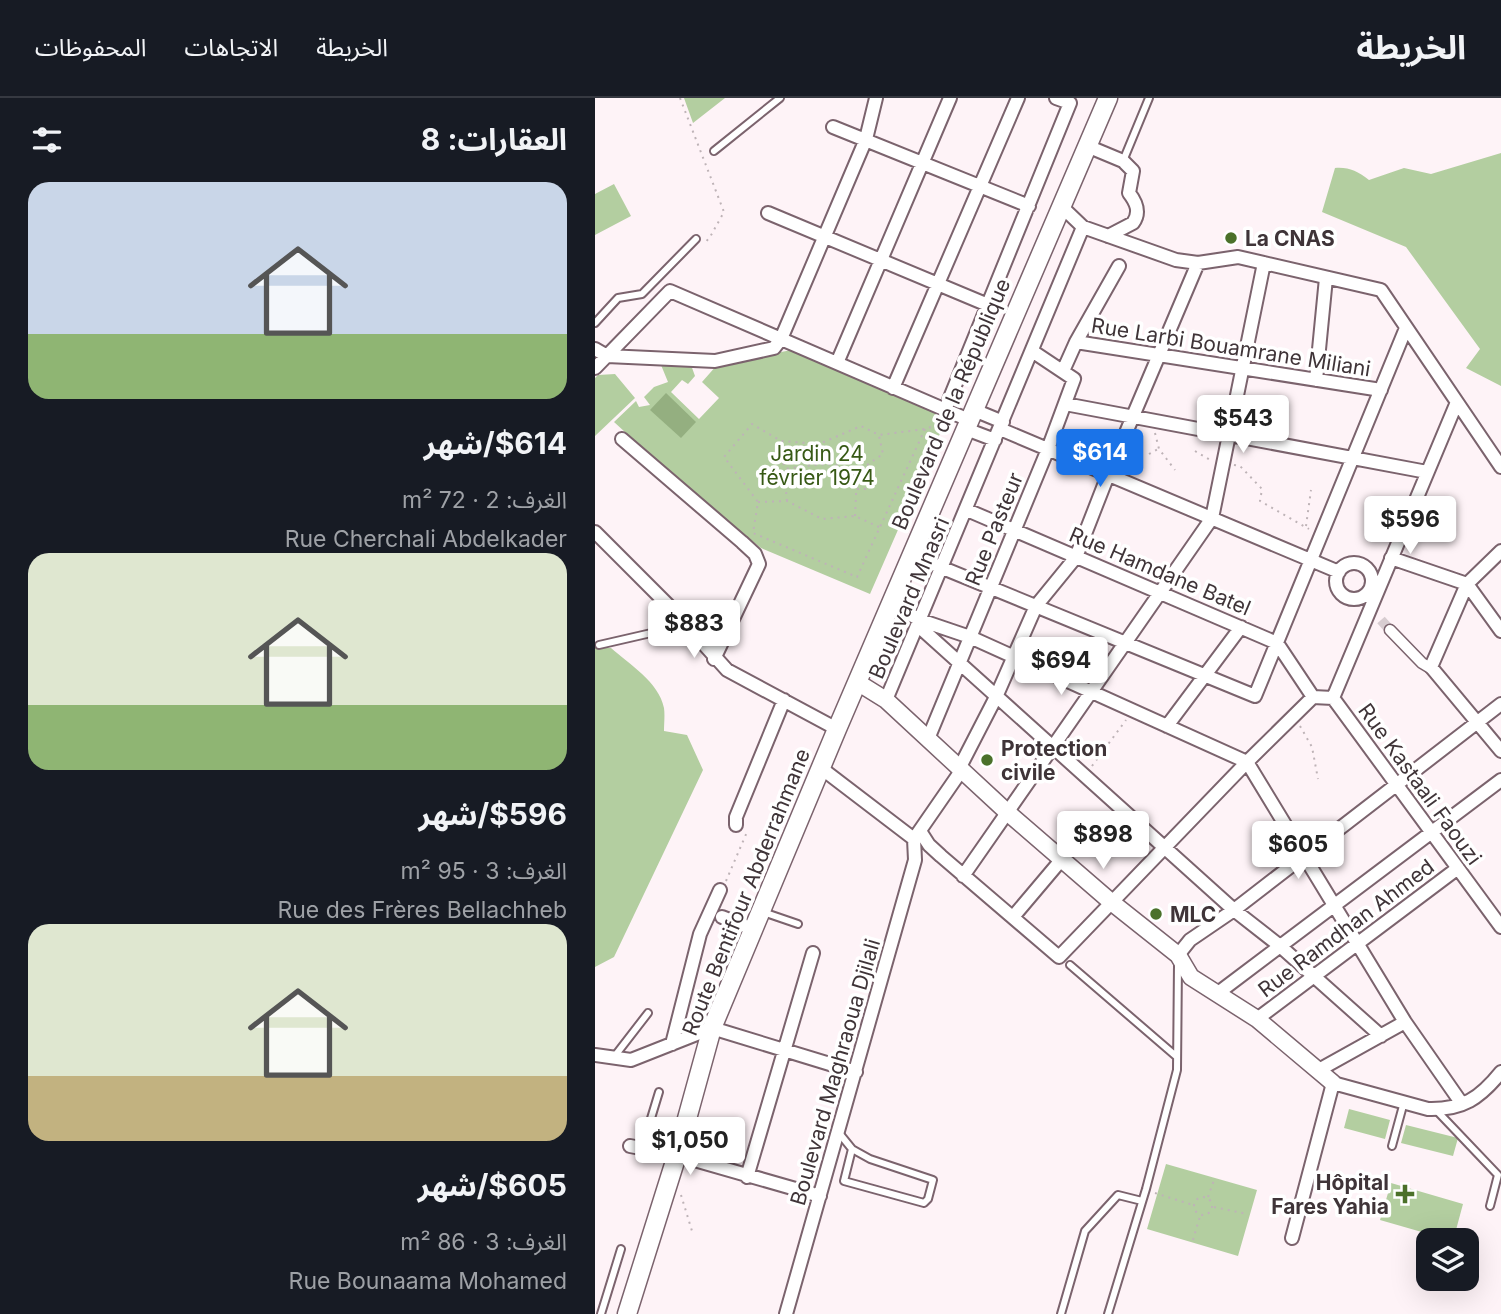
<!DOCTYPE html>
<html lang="ar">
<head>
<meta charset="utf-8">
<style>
  :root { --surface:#171b24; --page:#242831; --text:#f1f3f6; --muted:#9ea1a6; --line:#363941; --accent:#1a73e8 }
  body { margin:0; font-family:Inter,"Noto Sans Arabic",sans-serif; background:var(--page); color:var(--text); direction:rtl; height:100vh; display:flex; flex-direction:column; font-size:26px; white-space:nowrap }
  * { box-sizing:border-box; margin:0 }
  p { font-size:23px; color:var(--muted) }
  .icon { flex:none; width:38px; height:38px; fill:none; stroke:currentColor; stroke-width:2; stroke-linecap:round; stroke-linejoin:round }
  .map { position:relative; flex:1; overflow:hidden; direction:ltr }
  .panel { display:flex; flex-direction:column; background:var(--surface); width:595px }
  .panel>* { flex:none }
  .controls { position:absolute; left:821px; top:1130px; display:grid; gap:14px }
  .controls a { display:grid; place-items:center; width:63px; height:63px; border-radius:14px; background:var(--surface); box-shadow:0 7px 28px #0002; font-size:35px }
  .price { position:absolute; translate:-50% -60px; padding:0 16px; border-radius:7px; background:#fff; color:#222; font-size:23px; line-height:46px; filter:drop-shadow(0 2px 4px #0008) }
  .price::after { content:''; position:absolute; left:50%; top:42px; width:21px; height:16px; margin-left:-10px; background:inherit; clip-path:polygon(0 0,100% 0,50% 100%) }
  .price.active { background:var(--accent); color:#fff }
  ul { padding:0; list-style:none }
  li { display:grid; align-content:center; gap:14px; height:371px; padding:0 28px }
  li span { display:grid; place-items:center; height:217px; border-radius:21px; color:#555 }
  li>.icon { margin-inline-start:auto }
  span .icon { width:126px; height:126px; fill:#fffc; stroke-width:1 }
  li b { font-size:30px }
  h2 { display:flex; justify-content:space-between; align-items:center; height:84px; padding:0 28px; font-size:30px }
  header { display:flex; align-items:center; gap:42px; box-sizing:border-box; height:98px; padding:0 35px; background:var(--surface); border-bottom:2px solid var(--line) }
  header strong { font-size:33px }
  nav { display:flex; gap:38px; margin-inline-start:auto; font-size:24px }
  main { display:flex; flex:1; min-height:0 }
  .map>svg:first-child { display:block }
  .green { fill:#b3cea0 }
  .water { fill:#94af80 }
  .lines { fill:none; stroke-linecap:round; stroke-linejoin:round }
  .pedestrian-tunnel { stroke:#d8cdd1; stroke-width:10; stroke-dasharray:10 5; stroke-linecap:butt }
  .service-casing { stroke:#7b636d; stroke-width:10 }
  .pedestrian-casing { stroke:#7b636d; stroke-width:13 }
  .minor-casing { stroke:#7b636d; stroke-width:16 }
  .tertiary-casing { stroke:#7b636d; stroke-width:19 }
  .secondary-casing { stroke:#7b636d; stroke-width:21 }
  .path { stroke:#beb3b7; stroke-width:2; stroke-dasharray:2 5; stroke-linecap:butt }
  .service { stroke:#fff; stroke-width:6 }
  .pedestrian { stroke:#fff; stroke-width:10 }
  .minor { stroke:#fff; stroke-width:12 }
  .tertiary { stroke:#fff; stroke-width:16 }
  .secondary { stroke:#fff; stroke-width:18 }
  .poi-dot { fill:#4b712a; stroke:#fff; stroke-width:2.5 }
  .labels { text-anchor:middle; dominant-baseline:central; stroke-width:7; stroke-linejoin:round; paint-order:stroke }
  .poi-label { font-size:21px; font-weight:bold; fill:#3f3438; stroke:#fff; text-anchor:start }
  .street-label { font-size:21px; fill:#3f3438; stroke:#fff }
  .park-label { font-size:21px; fill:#375915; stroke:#fff }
</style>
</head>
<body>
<header>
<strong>الخريطة</strong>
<nav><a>الخريطة</a><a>الاتجاهات</a><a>المحفوظات</a></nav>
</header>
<main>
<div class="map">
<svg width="906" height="1216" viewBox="0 0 906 1216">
  <rect width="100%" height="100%" fill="#fef3f7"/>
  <path class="green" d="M89,0h41l-32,25z
    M906,55v233l-35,-18 14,-19 -74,-102 -84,-35 13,-44c14,-1 22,3 34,12l35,-12 27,6z
    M19,86l17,32 -36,19v-41z
    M201,251l146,62 3,11 -75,172 -109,-46 -68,-54 -79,-72 22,-21 3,6 11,-2 -6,-8 10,-10 14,-5 -7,-17h30l4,11 -7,8 -6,-4 -11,12 28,27 20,-21 -17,-16 15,-17z
    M20,276l20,24 -40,38v-58l3,-3z
    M0,544l9,6h7c18,16 48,34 53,60 1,7 0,16 0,23l23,4 16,35 -89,187 -19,10z
    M754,1011l41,11 -5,19 -41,-11z
    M811,1027l52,13 -5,18 -52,-13z
    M571,1066l91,26 -19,66 -91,-27z
    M796,1085l72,21 -10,37 -73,-21z"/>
  <path class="water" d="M71,295l30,29 -15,16 -31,-28z"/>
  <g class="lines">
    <path class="pedestrian-tunnel" d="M786,522l9,10"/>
    <defs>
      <path id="service" d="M119,53l66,-53
        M528,63l26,-63
        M0,225l23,-25 24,-4 54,-55
        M4,547l87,-20
        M168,814l35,12
        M475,867l107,92
        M19,959l34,-44
        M842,1013l61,64 -8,31
        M244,1035l13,16 18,10 63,21 -5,19 -4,4 -80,-22 8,-32
        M797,1048l12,-44
        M47,1050l17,-56
        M6,1216l20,-65
        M466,1216l24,-83 33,-36 24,6
        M513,1216l38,-125 31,-119 1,-106"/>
      <path id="pedestrian" d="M795,532l32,33 10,6"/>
      <path id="minor" d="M238,29l196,79
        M492,48l36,15 10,10 -4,22c7,9 12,19 4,30l-25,13
        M466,108l22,21 93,33 22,3 40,-6 143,33 120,177
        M173,115l220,92
        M481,244l305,48
        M0,251l12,7 108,5 59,-13 7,-9 85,-200 10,-41
        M242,265l113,-265
        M0,270l75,-77 299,129
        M468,273l13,-29 43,-76
        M721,282l10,-102
        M298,290l125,-290
        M470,306l362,68
        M350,312l125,-307 -14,-5
        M379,312l29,12
        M371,331l29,11
        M405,331l339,143
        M27,341l120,103 13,12 4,10 -45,95
        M372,412l310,133 36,54
        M0,434l77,77 55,61 110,59
        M906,453l-34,33 -36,83 70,84
        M316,457l344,141 151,-368
        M796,460l76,26 34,47
        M741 483a18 18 0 1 1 36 0a18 18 0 1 1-36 0Z
        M296,506l29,16 50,17 277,125 158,260 57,82
        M325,522l4,11 310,279 46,36 101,90
        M738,600l124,-296
        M738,600l168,229
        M291,602l197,-473
        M572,628l74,-99
        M333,641l120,-290 26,-70 -42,-28
        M226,670l93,71
        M141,727v-8l48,-117
        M325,733l9,14 12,11 118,101 188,-195 66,-65 20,1
        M319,741l47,-68 1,-8 34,-66 40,-91 40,-49 32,-82 90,-212
        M368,778l249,-358 52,-255
        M127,819l31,12
        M418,819l49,-58
        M583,857l12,-15 44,-30 267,-206
        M623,895l283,-213
        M662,921l201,-151
        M77,946l28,-110 20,-44
        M0,957l36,5 81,-32 144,44
        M722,973l88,-49
        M35,1048l47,9 143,41
        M152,1079l66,-224
        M697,1140l41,-155 95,26c35,1 52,-11 73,-37
        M191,1216l129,-454 -1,-21"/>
      <path id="tertiary" d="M262,584l29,18 121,112 103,89 68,54 13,22 66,42 76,64"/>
      <path id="secondary" d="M32,1216l50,-159 35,-127 125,-299 271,-631"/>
    </defs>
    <use href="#service" class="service-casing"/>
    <use href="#pedestrian" class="pedestrian-casing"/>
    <use href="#minor" class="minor-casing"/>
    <use href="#tertiary" class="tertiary-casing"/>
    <use href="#secondary" class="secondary-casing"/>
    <path class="path" d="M85,0l44,114 -14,25 -6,7
      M330,331l-68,148 -104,-44 5,-31 -34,-45 28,-33 29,17 38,3 42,-18 18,9 46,-6 17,-6
      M560,335l4,16 16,21
      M187,344l2,26
      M600,353l17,10
      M554,356l9,-5
      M639,367l6,1 22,23 -2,12 49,28
      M262,391h10
      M192,403l-3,-32c25,-3 51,-10 73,3l26,-18 -4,-18
      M163,404l29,-1 35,18 33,-3 24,11
      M260,418l2,-43
      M711,428l5,-36
      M705,628l12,21 6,32
      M497,668l34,-46
      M131,783l21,-49
      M560,1095l38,12
      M86,1097l11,36
      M599 1108a9 9 0 1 1 18 0a9 9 0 1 1-18 0Z
      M613,1099l6,-17
      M619,1109l33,7
      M598,1142l7,-24"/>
    <use href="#service" class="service"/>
    <use href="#pedestrian" class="pedestrian"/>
    <use href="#minor" class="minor"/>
    <use href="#tertiary" class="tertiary"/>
    <use href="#secondary" class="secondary"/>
  </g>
  <g class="poi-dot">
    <circle cx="636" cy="140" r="7"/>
    <circle cx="392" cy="662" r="7"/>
    <circle cx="561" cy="816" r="7"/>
    <path d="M806.5 1085.5h7v7h7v7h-7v7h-7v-7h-7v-7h7z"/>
  </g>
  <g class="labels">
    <g class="poi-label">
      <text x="650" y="140">La CNAS</text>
      <text x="406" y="650">Protection<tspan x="406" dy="24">civile</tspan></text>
      <text x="575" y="816">MLC</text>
      <text x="794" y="1084" text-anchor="end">Hôpital<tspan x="794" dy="24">Fares Yahia</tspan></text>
    </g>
    <g class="street-label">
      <text transform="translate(636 249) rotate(9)">Rue Larbi Bouamrane Miliani</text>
      <text transform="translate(356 306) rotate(-67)">Boulevard de la République</text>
      <text transform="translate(399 431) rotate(-68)">Rue Pasteur</text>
      <text transform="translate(565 473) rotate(23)">Rue Hamdane Batel</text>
      <text transform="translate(314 500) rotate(-67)">Boulevard Mnasri</text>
      <text transform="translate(825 686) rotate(54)">Rue Kastaali Faouzi</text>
      <text transform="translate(151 794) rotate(-68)">Route Bentifour Abderrahmane</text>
      <text transform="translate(751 830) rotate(-37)">Rue Ramdhan Ahmed</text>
      <text transform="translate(240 974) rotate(-74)">Boulevard Maghraoua Djilali</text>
    </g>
    <g class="park-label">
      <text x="222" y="355">Jardin 24<tspan x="222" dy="24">février 1974</tspan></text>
    </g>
  </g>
</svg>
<div class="controls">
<a><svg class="icon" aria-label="layers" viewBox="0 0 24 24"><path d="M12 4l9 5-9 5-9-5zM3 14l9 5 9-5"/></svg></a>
</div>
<b class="price" style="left:648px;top:357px">$543</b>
<b class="price active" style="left:505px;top:391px">$614</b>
<b class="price" style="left:815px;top:458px">$596</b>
<b class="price" style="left:99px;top:562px">$883</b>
<b class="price" style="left:466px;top:599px">$694</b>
<b class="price" style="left:508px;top:773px">$898</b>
<b class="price" style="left:703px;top:783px">$605</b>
<b class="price" style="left:95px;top:1079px">$1,050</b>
</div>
<section class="panel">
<h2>العقارات: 8<svg class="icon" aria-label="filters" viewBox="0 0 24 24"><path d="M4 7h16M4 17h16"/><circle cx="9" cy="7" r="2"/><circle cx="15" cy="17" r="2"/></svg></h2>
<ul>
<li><span style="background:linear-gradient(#c9d6e8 70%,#8fb573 0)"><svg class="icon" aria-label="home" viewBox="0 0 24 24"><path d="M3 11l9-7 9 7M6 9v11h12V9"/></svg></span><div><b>$614/شهر</b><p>الغرف: 2 · 72 m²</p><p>Rue Cherchali Abdelkader</p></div></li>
<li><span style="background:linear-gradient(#dfe7d0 70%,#8fb573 0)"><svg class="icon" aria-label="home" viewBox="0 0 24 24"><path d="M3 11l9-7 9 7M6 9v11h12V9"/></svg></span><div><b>$596/شهر</b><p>الغرف: 3 · 95 m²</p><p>Rue des Frères Bellachheb</p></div></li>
<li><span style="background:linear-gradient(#dfe7d0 70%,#c2b280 0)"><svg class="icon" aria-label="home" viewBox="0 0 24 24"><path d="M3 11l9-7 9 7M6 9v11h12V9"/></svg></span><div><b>$605/شهر</b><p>الغرف: 3 · 86 m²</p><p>Rue Bounaama Mohamed</p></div></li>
</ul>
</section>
</main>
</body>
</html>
